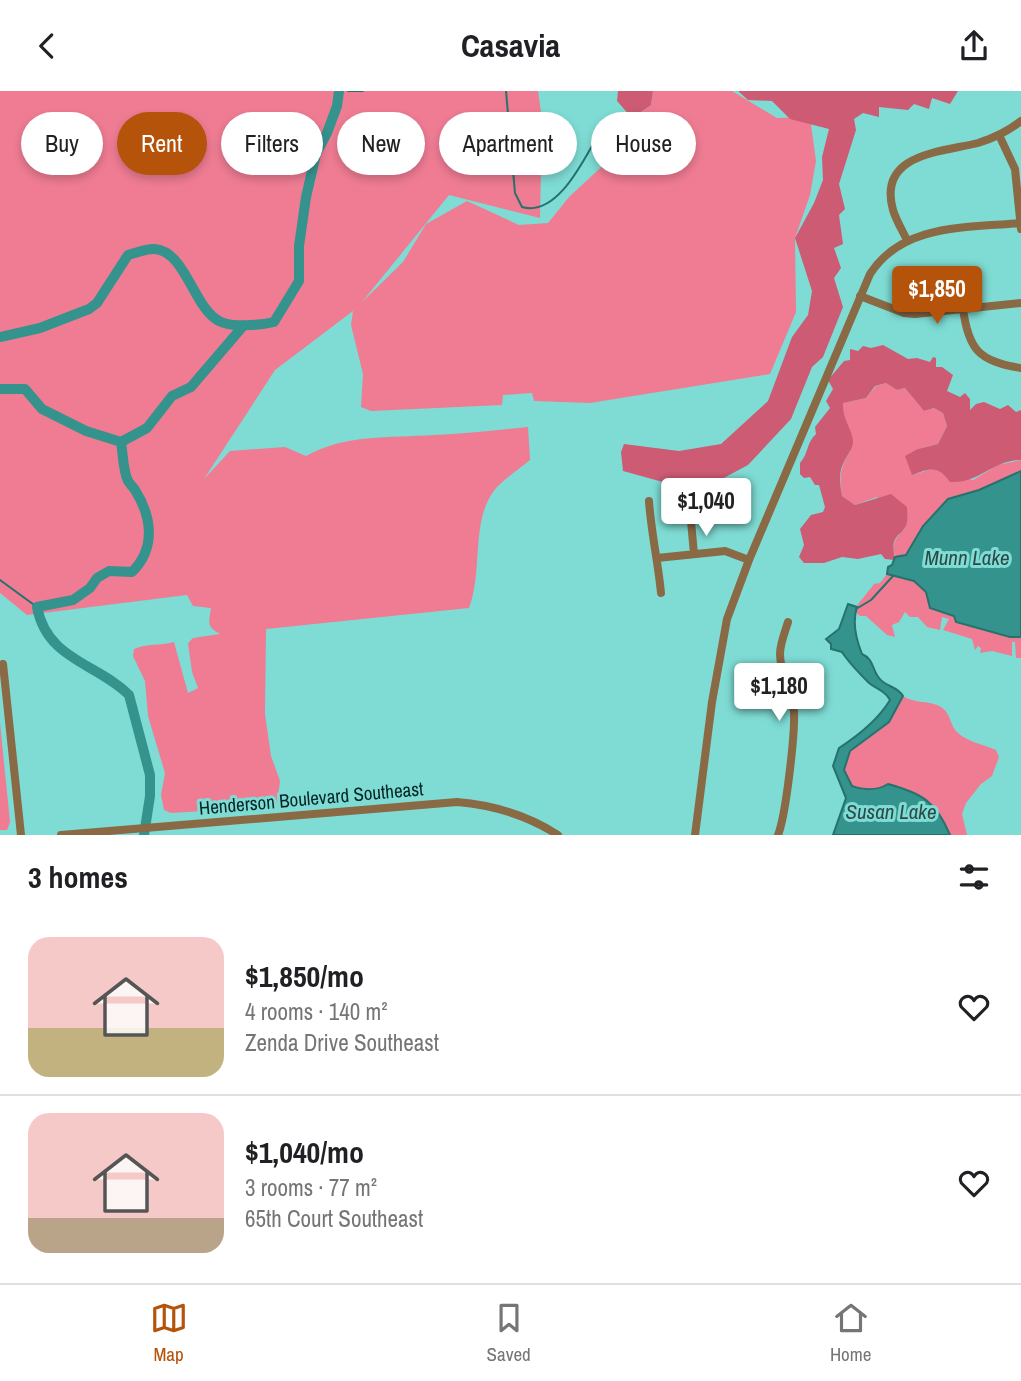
<!DOCTYPE html>
<html lang="en">
<head>
<meta charset="utf-8">
<style>
  :root { --surface:#fff; --page:#f6f6f6; --text:#202124; --muted:#757577; --line:#e0e0e0; --accent:#b45309 }
  body { margin:0; font-family:"Archivo Narrow",sans-serif; background:var(--page); color:var(--text); height:100vh; display:flex; flex-direction:column; font-size:26px; white-space:nowrap }
  * { box-sizing:border-box; margin:0 }
  p { font-size:23px; color:var(--muted) }
  .icon { flex:none; width:38px; height:38px; fill:none; stroke:currentColor; stroke-width:2; stroke-linecap:round; stroke-linejoin:round }
  .map { position:relative; height:744px; overflow:hidden }
  .details { display:flex; flex-direction:column; background:var(--surface); flex:1 }
  .details>* { flex:none }
  .top-card { position:absolute; left:21px; top:21px; width:980px; height:63px; display:flex; gap:14px }
  .price { position:absolute; translate:-50% -60px; padding:0 16px; border-radius:7px; background:#fff; color:#222; font-size:23px; line-height:46px; filter:drop-shadow(0 2px 4px #0008) }
  .price::after { content:''; position:absolute; left:50%; top:42px; width:21px; height:16px; margin-left:-10px; background:inherit; clip-path:polygon(0 0,100% 0,50% 100%) }
  .price.active { background:var(--accent); color:#fff }
  ul { padding:0; list-style:none }
  li { display:flex; align-items:center; gap:21px; height:175px; padding:0 28px }
  li+li { border-top:2px solid var(--line) }
  li span { display:grid; place-items:center; flex:none; width:196px; height:140px; border-radius:21px; color:#555 }
  li>.icon { margin-inline-start:auto }
  span .icon { width:84px; height:84px; fill:#fffc; stroke-width:1 }
  li b { font-size:30px }
  h2 { display:flex; justify-content:space-between; align-items:center; height:84px; padding:0 28px; font-size:30px }
  .pill { padding:0 24px; border-radius:32px; background:var(--surface); box-shadow:0 4px 10px #0003; font-size:24px; line-height:63px }
  .pill.active { background:var(--accent); color:#fff }
  header { display:flex; justify-content:space-between; align-items:center; height:91px; padding:0 28px; background:var(--surface); font-size:32px; font-weight:800 }
  .menu { display:flex; justify-content:space-around; align-items:center; height:98px; border-top:2px solid var(--line); background:var(--surface); font-size:19px; color:var(--muted) }
  .menu a { display:grid; justify-items:center; gap:4px }
  .menu .active { color:var(--accent) }
  .map>svg:first-child { display:block }
  .green { fill:#ef7c93 }
  .forest { fill:#cd5b74 }
  .water { fill:#34938c; stroke:#26726c; stroke-width:2 }
  .lines { fill:none; stroke-linecap:round; stroke-linejoin:round }
  .stream { stroke:#26726c; stroke-width:2 }
  .river { stroke:#34938c; stroke-width:10 }
  .minor { stroke:#8a6945; stroke-width:8 }
  .labels { text-anchor:middle; dominant-baseline:central; stroke-width:6; stroke-linejoin:round; paint-order:stroke }
  .street-label { font-size:19px; fill:#062523; stroke:#7edcd4 }
  .water-label { font-size:21px; font-style:italic; fill:#2c4947; stroke:#7edcd4 }
</style>
</head>
<body>
<header><svg class="icon" aria-label="back" viewBox="0 0 24 24"><path d="M15 5l-7 7 7 7"/></svg>Casavia<svg class="icon" aria-label="share" viewBox="0 0 24 24"><path d="M12 15V3M7 8l5-5 5 5M5 13v7h14v-7"/></svg></header>
<div class="map">
<svg width="1021" height="744" viewBox="0 0 1021 744">
  <rect width="100%" height="100%" fill="#7edcd4"/>
  <path class="green" d="M0,0h538l4,28 -2,99 -91,-23 -87,107 41,-40 23,-38 41,-23 52,24 29,-2 21,-26 42,-39 4,-20 17,-20 19,-13 2,-14h79l45,27 33,-1 6,44 -6,34 -15,43 1,74 -26,62 -180,29 -56,-2 -2,-8 -29,2 -1,10 -131,6 -10,-4 2,-33 -12,-49 2,-14 -78,59 -71,109 26,-28 55,-4 21,9c39,-22 84,-18 128,-21 31,-1 63,-5 94,-8l2,33c-12,10 -28,20 -37,32 -22,31 -10,80 -24,116l-203,21 -1,85 6,42 9,25 -3,23 -13,6 -21,-6 -22,6 -50,3 -7,-3 -3,-15 4,-22 -17,-57 -3,-35 -12,-25 1,-7c13,-6 26,-3 40,-7l14,51 10,-5 -6,-16 -4,-29 5,-5 27,-4c-14,-8 -11,-11 -9,-26l-18,-2 -6,-11 -160,20 -27,-22z
    M886,292l11,7 8,-2 19,23 10,-3 9,5 4,13 -9,18 -20,5 -6,26 20,-6 41,11 25,-15 23,-5v11l-42,19 -31,9 -30,35 -12,22 -11,1c-3,-13 -1,-18 9,-27l-27,-33 -22,8 -13,-9c-3,-17 -2,-29 8,-44l-8,-38 1,-11 23,-5 10,-12z
    M887,483l27,7 12,11 4,16 24,8 2,6 54,15h11v21h-5l-1,-16h-3v14l-20,-5 -12,2 1,-5 -3,-2 -3,4 -3,-11 -29,-9 6,-11 -7,-2 -2,13 -13,-3 -9,-10h-8l-5,-5 -6,10 -7,3 3,12 -8,-2 -21,-19h-6l-6,-5c5,-10 14,-18 20,-27l6,-1z
    M903,605c12,8 26,4 38,11 9,5 9,17 15,24 10,11 27,13 40,19l3,7 -7,19 -11,8 -15,19 -4,11 5,21h-17c-16,-34 -27,-42 -62,-51 -11,7 -25,6 -36,2l-8,-16 6,-19 43,-36z
    M0,632l10,99 -3,8h-7z"/>
  <path class="forest" d="M618,0h35l-2,14 -19,13 -15,-17z
    M738,0h220l-8,13 -18,-6 -3,11 -15,-5 -6,6 -29,-3v10l-16,-4 -9,6 2,11 -17,54 6,25 -6,6 4,29 -9,4 7,20 -7,10 9,29 -20,50 -11,10 -21,52 -43,46 -28,15 -18,5 -21,2 -58,-16 -2,-19 3,-8 55,7 42,-7 47,-43 24,-64 16,-22 4,-24 -17,-53 19,-35 9,-23 -1,-23 7,-28 -39,-10 -18,-18 -24,-1z
    M883,254l25,14 9,-1 13,4 3,-5 3,1v9h6l11,8 -6,16 13,6 5,-4 5,6v11l6,-6 8,-2 16,7 8,-4 8,7 5,-2v50c-28,0 -42,24 -71,22 -12,-17 -20,-14 -38,-7l-7,-19 13,-7 20,-5 9,-18 -4,-13 -9,-5 -10,3 -19,-23 -8,2 -11,-7 -11,3 -9,12 -23,5c-1,17 9,25 10,38 0,8 -6,14 -9,21 -6,10 -4,23 -2,34l13,9 36,-11 16,13c0,7 2,16 -3,22 -2,4 -6,5 -8,9 -5,6 -1,15 -2,22l-9,-1 -4,-5 -23,5 -16,-2 -18,6h-20l-5,-6 5,-12 -4,-16 11,-14 12,-3 2,-5 -6,-22h-4l-5,-8 -6,1 -4,-4v-11c9,-10 6,-20 16,-29l-1,-7 15,-19 -4,-7 7,-12 -5,-9 16,-19 6,-1v-11l8,2 5,-5 8,2z"/>
  <path class="water" d="M1021,380v166h-11l-54,-15 -2,-6 -24,-8 -4,-16 -12,-11 -27,-7 1,-7 4,-2 3,-8 11,-2 17,-29 25,-27 31,-9z
    M848,513l9,3c-5,15 -1,32 5,47 12,5 10,16 17,24 7,9 18,8 24,18l-14,26 -39,29 -6,19 8,16c11,4 25,5 36,-2 33,9 48,17 62,51h-117l13,-37 -13,-32 6,-18c20,-13 39,-28 51,-48 -5,-10 -14,-11 -21,-17 -8,-8 -22,-23 -27,-31l-11,-3v-5l-5,-5 13,-10z"/>
  <g class="lines">
    <path class="stream" d="M348,0h15
      M506,0l9,102 7,14c35,10 61,-46 75,-70
      M0,489l37,27
      M856,518l15,-9 22,-24"/>
    <path class="river" d="M0,246l40,-9 49,-19 8,-6 31,-48c8,-2 19,-7 27,-6 31,3 38,58 64,72 12,7 42,4 55,1l25,-41v-35l7,-49 10,-43 11,-21 10,-27 2,-15
      M0,298h25l17,20 44,22 35,11c2,12 2,29 7,39 2,3 5,6 7,9 17,27 21,58 -3,82l-23,-1 -12,7 -7,10 -17,12 -36,7c10,53 60,56 92,88l21,80v21l-6,39
      M121,351l26,-14 25,-32 19,-9 53,-62"/>
    <path class="minor" d="M999,44l16,34 6,60
      M907,149c-5,-10 -11,-20 -14,-30 -16,-57 50,-58 85,-67 16,-5 30,-12 43,-22
      M860,205l44,17 11,1 106,-11
      M963,217c5,42 17,54 58,60
      M689,408l5,55
      M649,410c2,31 9,60 12,92
      M657,467l68,-7 24,9
      M3,573l18,171
      M61,744l396,-33c36,3 70,13 101,33
      M695,744l17,-133 15,-83 22,-59 121,-286c33,-51 97,-46 151,-51
      M778,744c8,-20 17,-101 16,-123 -2,-20 -14,-38 -14,-58 0,-10 5,-22 8,-32"/>
  </g>
  <g class="labels">
    <g class="street-label">
      <text transform="translate(311 707) rotate(-5)">Henderson Boulevard Southeast</text>
    </g>
    <g class="water-label">
      <text x="967" y="466">Munn Lake</text>
      <text x="891" y="720">Susan Lake</text>
    </g>
  </g>
</svg>
<b class="price active" style="left:937px;top:235px">$1,850</b>
<b class="price" style="left:706px;top:447px">$1,040</b>
<b class="price" style="left:779px;top:632px">$1,180</b>
<div class="top-card">
<a class="pill">Buy</a>
<a class="pill active">Rent</a>
<a class="pill">Filters</a>
<a class="pill">New</a>
<a class="pill">Apartment</a>
<a class="pill">House</a>
</div>
</div>
<section class="details">
<h2>3 homes<svg class="icon" aria-label="filters" viewBox="0 0 24 24"><path d="M4 7h16M4 17h16"/><circle cx="9" cy="7" r="2"/><circle cx="15" cy="17" r="2"/></svg></h2>
<ul>
<li><span style="background:linear-gradient(#f6c9c9 65%,#c2b280 0)"><svg class="icon" aria-label="home" viewBox="0 0 24 24"><path d="M3 11l9-7 9 7M6 9v11h12V9"/></svg></span><div><b>$1,850/mo</b><p>4 rooms · 140 m²</p><p>Zenda Drive Southeast</p></div><svg class="icon" aria-label="heart" viewBox="0 0 24 24"><path d="M12 20l-8-8c-3-5 5-10 8-4 3-6 11-1 8 4z"/></svg></li>
<li><span style="background:linear-gradient(#f6c9c9 75%,#b9a48a 0)"><svg class="icon" aria-label="home" viewBox="0 0 24 24"><path d="M3 11l9-7 9 7M6 9v11h12V9"/></svg></span><div><b>$1,040/mo</b><p>3 rooms · 77 m²</p><p>65th Court Southeast</p></div><svg class="icon" aria-label="heart" viewBox="0 0 24 24"><path d="M12 20l-8-8c-3-5 5-10 8-4 3-6 11-1 8 4z"/></svg></li>
</ul>
</section>
<nav class="menu">
<a class="active"><svg class="icon" aria-label="map" viewBox="0 0 24 24"><path d="M3 6l6-2 6 2 6-2v14l-6 2-6-2-6 2zM9 4v14M15 6v14"/></svg>Map</a>
<a><svg class="icon" aria-label="saved" viewBox="0 0 24 24"><path d="M7 4h10v16l-5-4-5 4z"/></svg>Saved</a>
<a><svg class="icon" aria-label="home" viewBox="0 0 24 24"><path d="M3 11l9-7 9 7M6 9v11h12V9"/></svg>Home</a>
</nav>
</body>
</html>
